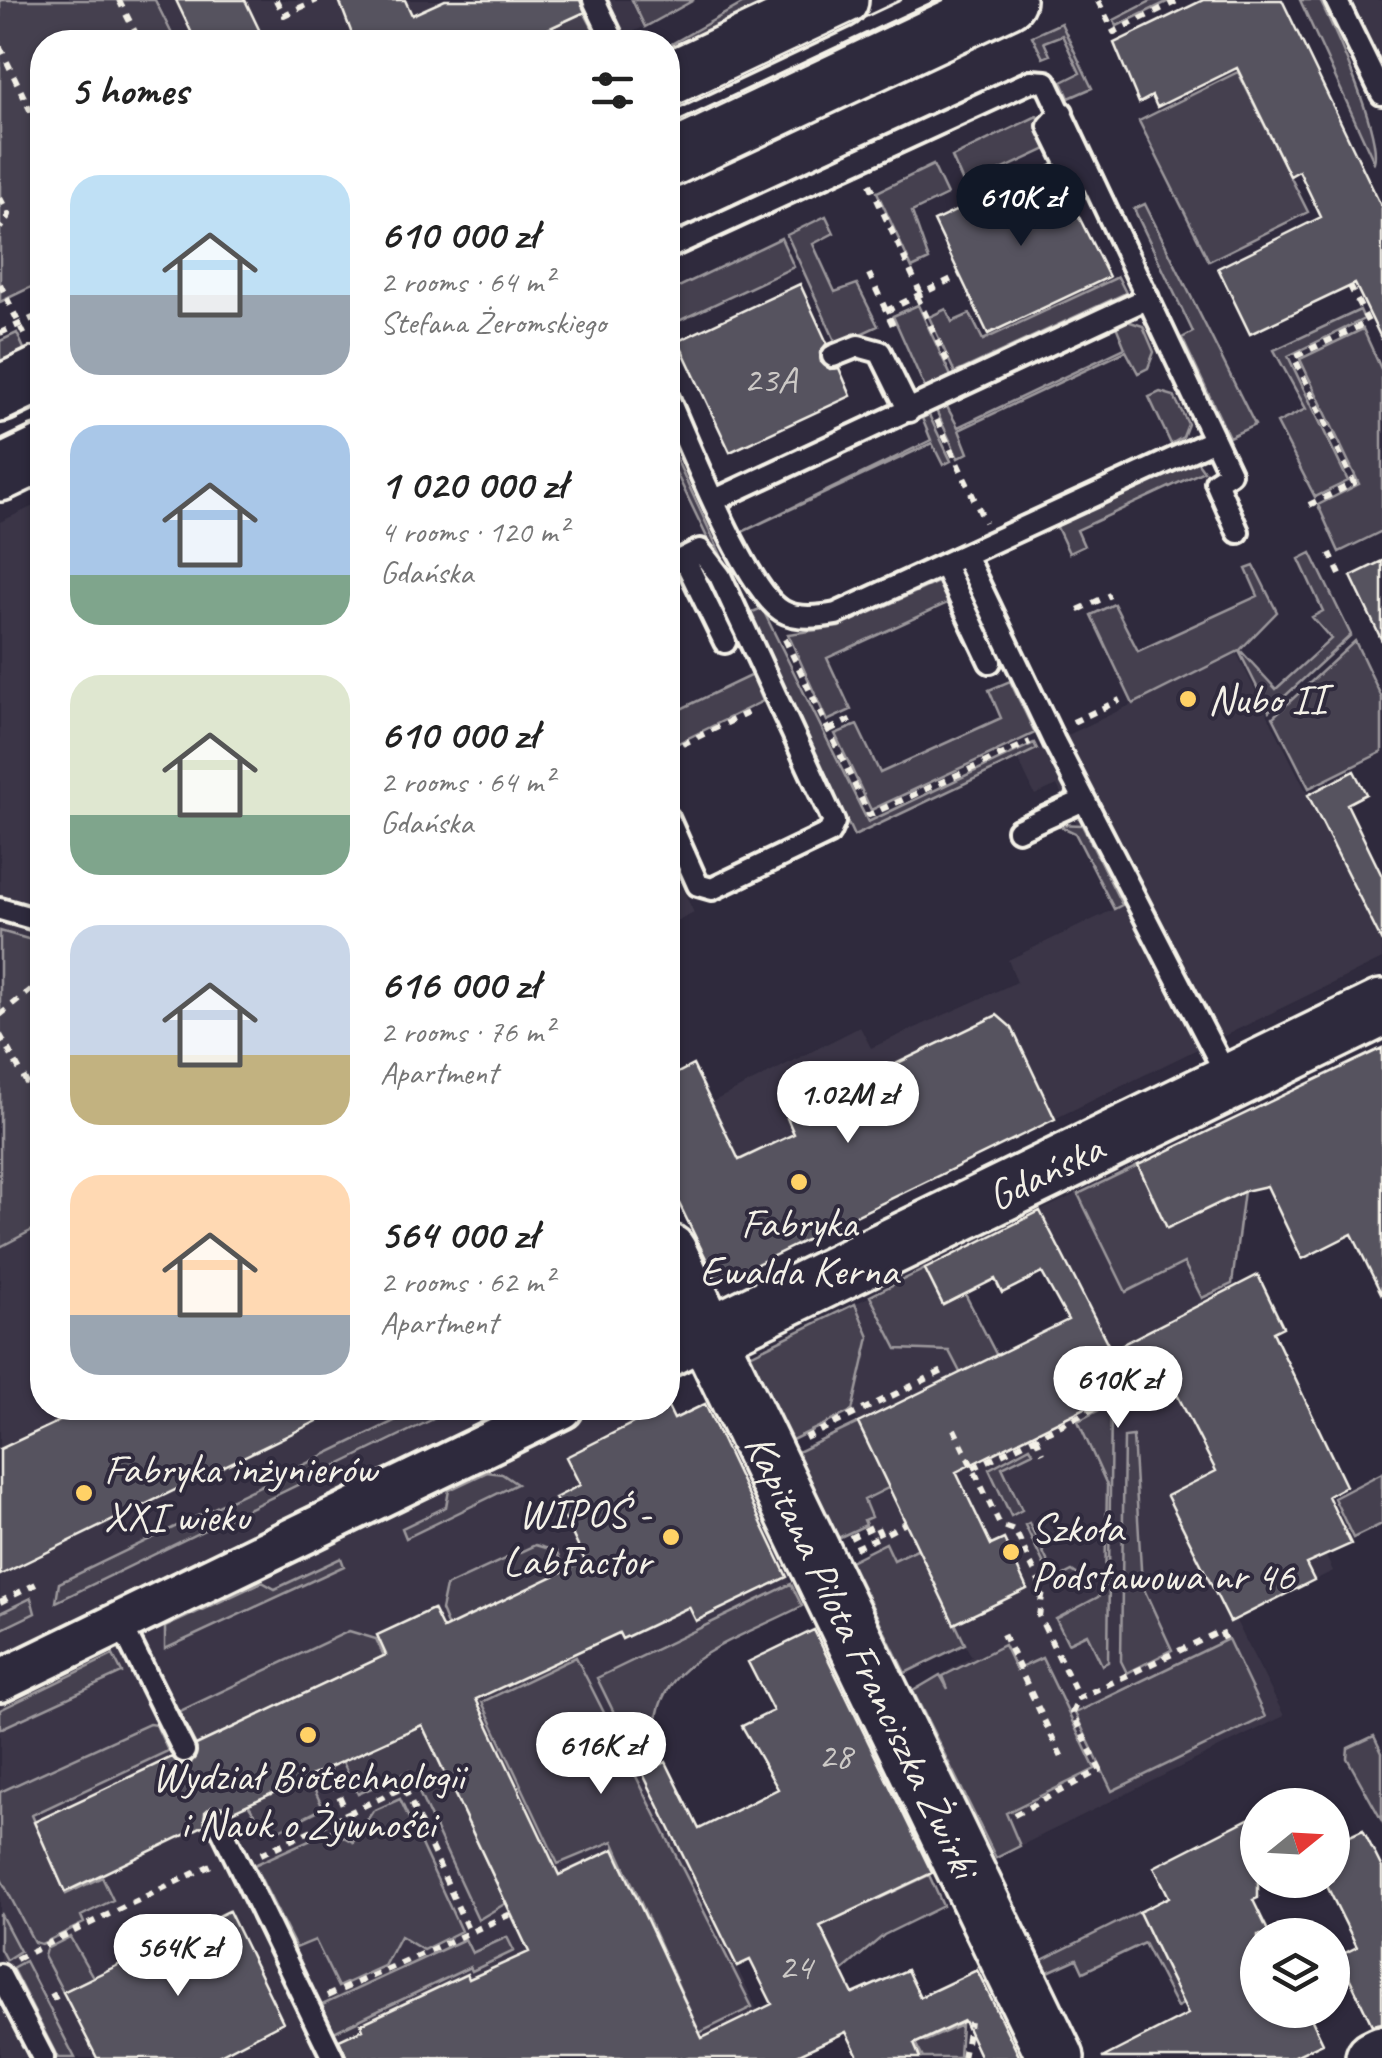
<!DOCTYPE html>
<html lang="en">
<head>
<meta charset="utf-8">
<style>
  :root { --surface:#fff; --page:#f2f2f2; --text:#222; --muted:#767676; --accent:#111827 }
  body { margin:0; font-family:Caveat,sans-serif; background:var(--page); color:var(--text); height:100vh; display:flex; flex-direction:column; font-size:38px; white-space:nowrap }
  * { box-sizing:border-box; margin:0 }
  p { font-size:32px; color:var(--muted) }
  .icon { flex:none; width:55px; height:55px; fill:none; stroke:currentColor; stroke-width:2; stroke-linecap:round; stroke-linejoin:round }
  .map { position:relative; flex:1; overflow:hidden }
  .drawer { position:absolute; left:30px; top:30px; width:650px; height:1390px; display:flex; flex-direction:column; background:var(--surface); border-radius:40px; box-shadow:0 2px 8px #0004 }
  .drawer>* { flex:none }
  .needle { width:65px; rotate:72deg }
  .controls { position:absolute; left:1240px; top:1788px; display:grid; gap:20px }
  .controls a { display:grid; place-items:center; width:110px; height:110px; border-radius:50%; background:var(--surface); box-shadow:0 2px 8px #0004; font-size:50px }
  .price { position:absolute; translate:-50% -85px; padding:0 22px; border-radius:35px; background:#fff; color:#222; font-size:32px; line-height:65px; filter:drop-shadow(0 2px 5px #0008) }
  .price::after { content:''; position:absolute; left:50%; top:60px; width:30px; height:22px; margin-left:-15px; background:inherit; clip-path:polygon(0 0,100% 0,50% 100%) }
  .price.current { background:var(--accent); color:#fff }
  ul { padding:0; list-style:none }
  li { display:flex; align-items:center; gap:30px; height:250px; padding:0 40px }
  li span { display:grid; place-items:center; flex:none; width:280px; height:200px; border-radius:30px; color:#555 }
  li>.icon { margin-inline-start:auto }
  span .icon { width:120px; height:120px; fill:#fffc; stroke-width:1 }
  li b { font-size:42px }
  h2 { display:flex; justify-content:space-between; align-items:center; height:120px; padding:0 40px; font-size:42px }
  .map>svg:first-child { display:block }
  .built { fill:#3b3647 }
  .green { fill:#454050; stroke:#9c989c; stroke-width:2.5 }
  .building { fill:#56525f; stroke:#f4f1e8; stroke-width:2.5 }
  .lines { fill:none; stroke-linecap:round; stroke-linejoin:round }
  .lane-casing { stroke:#f4f1e8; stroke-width:28 }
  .street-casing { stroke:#f4f1e8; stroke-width:48 }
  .secondary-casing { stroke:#f4f1e8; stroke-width:62 }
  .path { stroke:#f4f1e8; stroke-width:6; stroke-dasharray:8 8; stroke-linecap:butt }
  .lane { stroke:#2f2a3d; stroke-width:20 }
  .street { stroke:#2f2a3d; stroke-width:40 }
  .secondary { stroke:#2f2a3d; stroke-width:55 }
  .tram { stroke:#f4f1e8; stroke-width:2.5 }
  .poi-dot { fill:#ffd166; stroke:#2f2a3d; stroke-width:4 }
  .labels { text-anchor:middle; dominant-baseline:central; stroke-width:8; stroke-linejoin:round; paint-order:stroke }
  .number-label { font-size:38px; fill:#ccc9c6 }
  .poi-label { font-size:42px; fill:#f4f1e8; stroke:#2f2a3d; text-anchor:start }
  .street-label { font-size:42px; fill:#f4f1e8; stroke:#2f2a3d }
</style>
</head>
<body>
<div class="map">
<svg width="1382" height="2058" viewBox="0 0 1382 2058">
  <rect width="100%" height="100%" fill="#2f2a3d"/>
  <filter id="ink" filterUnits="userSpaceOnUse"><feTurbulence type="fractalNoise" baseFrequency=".01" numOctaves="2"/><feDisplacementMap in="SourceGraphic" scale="20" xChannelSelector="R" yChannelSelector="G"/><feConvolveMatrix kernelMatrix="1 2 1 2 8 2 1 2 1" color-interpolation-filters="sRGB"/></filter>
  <g filter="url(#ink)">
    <path class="built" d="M157,0h473l13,27 -31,15h-12l-10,-19 -42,19h-370z
      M1353,0h29v65z
      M42,502v906h596l5,9 25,-10 6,12 31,-15 86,180 -193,94 160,333 -98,47h-660v-1536z
      M1237,654l145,288v17l-666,325 -48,-101v-105l25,-13 19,37 148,-75 11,21 146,-66 -9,-22 111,-53 -62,-122 -22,10 -17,-36z
      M668,858l26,55 -26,13z
      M1138,1165l195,406 -98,48 49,97 -264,130 -80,-171 32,-18 -18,-33 -32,15 -98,-200 34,-17 -48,-96 115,-57 18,36 22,-11 32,62 93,-47 -50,-98z"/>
    <path class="green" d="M0,0h155l21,42h-134v240l-42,20z
      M632,0h62l-49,27z
      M749,0h21l-6,3 3,9 -99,47v-13z
      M1153,0h18l-54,26 -3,-6z
      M1300,0h20c15,31 62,135 54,162z
      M584,12l16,30h-80z
      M1061,23l31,65 -23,10 -7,-16 18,-9 -18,-38 -18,7 6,13 -7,3 -11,-22z
      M1238,72l70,140 -99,49 -70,-140z
      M1037,116l14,31 -86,40 -13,-30z
      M933,165l14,30 -35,17 17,48 -17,8 -35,-76z
      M1145,204l110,221 -26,12 -47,-99 11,-6 -59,-123z
      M826,216l8,17 -21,11 22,48 22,-8 21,42 -41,19 -50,-110z
      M781,238l13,29 -126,59v-34z
      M1118,277l8,16 -171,80 -26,-56 17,-8 6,13 18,-8 13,26z
      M918,305l33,71 -26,12 -32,-72z
      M1360,310l4,9 -76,37 60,125 -33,16 -38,-74 29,-14 -32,-59z
      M1127,321l16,5 11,26 -6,16 -10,5 -12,-22 -167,79 9,23 -10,5 -22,-48 10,-5 12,22 167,-79 -9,-22z
      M1363,329l19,42v160l-43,21 -21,-47 41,-21 -59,-125z
      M17,333l11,25 -28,13v-30z
      M1160,392l14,4 14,28 -5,13 -12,7 -22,-47z
      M929,415l22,46 -8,4 -11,-22 -190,89 189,-92 -9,-22z
      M668,441l59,127 -11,-12 -48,-100z
      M1196,460l8,11 -127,59 7,16 -15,7 -13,-28z
      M1311,553l40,82 -82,76 -30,-60 -106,53 -42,-89 23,-11 24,47 120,-55 -12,-27 8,-3 23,46 -37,38 36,39 55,-50 -19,-22 11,-6 -24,-52z
      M940,581l12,20 -125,57 24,52 -24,11 -39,-87 51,-7z
      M762,608l106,214 166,-79 3,6 -183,87 -104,-223z
      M1355,641l27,57v54l-73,36 -36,-71z
      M752,675l11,26 -95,47v-33z
      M1010,681l25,52 -164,77 -36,-76 22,-9 23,48 121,-55 -12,-28z
      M1056,824l26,1 40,80 -8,4 -39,-76z
      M0,931l42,12v282l-42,22z
      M1138,1165l30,63 76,-37 -12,93 -30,14 -18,-35 -58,29 -48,-98z
      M925,1269l18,36 22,-11 32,62 -36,18 -12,-23 -52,-2 -27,-53z
      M855,1304l14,33 -17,74 -60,29 -42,-85z
      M1111,1404l-3,258 -6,3 -15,-31 -19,9 -12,-24 42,-22 7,-10 2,-102 -29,-64z
      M421,1408h35l-400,194 3,-19z
      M858,1423l32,64 -26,13 7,17 -7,3 2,5 -28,13 -41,-86z
      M1133,1436l9,149 30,65 -45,23 -6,-12 3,-224z
      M1030,1447l3,5 -31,15 20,43 -11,6 -22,-47z
      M487,1472l15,2 15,10 -111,54 -4,-10 44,-21 3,-17z
      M1382,1473v51l-29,14 -19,-40z
      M1029,1523l27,56 16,-8 6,4 -1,10 -13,6 -9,-4 -30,-62z
      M886,1543l8,17 25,-12 46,96 -60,29 -55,-112z
      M535,1545l21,6 42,91 -150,-15 -7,-17 5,-24z
      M341,1558l3,8 -179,83v-22l97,-45 13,7z
      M791,1584l11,22c-69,37 -170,59 -141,156l-18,10 -46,-94z
      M31,1598l4,15 -35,17v-17z
      M349,1631l27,8 8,17 -188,89 -18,-33z
      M1228,1639l37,78 -153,74 -37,-78z
      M1004,1645l12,25 26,-12 53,111 -89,44 14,33 -24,12 -83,-167 27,-16 8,14 -5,-13z
      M113,1655l9,18 -122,56v-19z
      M576,1657l176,350 -104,51 44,-42 -79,-175 -55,23 -76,-162z
      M149,1724l7,1 12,26 -136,64 34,79 36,-17 11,23 -32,16 3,7 -43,21 -7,-2 -34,-65v-85z
      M422,1725l84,178 -28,17 -69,-149 -51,23 -16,-34z
      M1374,1736l8,17v68l-35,-63 1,-10z
      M308,1776l15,32 -48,24 -10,-2 -17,-26z
      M400,1799l61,132 -38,19 -23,-14 -16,30 -46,21 -23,-47 -19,8 -42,-83 77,-35 22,12 20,-31z
      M929,1875l14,31 -59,29 -42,36 -22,-45z
      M1139,1912l44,92 -6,3 -33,-64 -61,29 -6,-13 -29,13 -6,-12z
      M0,1913l20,38 -14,9 -6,-11z
      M70,1937l23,40 -30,15 -19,-36 2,-7z
      M507,1937l7,14 -42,20 -2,-4 -136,65 -12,-27 143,-66 7,14z
      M25,1961l50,97h-17l-46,-90z
      M961,2025l-2,33h-36l-13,-25 15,8z"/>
    <path class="building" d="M176,0h69l20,42h-69z
      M339,0h66l7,15 33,-15h135l5,12 -65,30h-165z
      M1203,0h79l100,208v132l-27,-56 -105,50 -32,-66 103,-51 -22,-46 -9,5 -53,-108 -80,39 -5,-11 -13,7 -25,-60z
      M1053,165l56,112 -121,57 -54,-113z
      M800,284l27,59 -7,10 1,9 9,7 9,-1 12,28 -121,56 -52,-111z
      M1382,561v80l-31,-65z
      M1354,771l12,23 -19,10 35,72v66l-74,-147z
      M997,1015l15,13 43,91 -337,164 -50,-102v-103l25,-13 46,95 55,-26 -7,-16 97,-42 -3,-5z
      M1382,1048v247l-30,-61 -50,25 -35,-73 -22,5 -78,37 -29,-63z
      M1040,1211l71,139 147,-75 25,52 -10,5 73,154 -18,10 23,48 -45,20 8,16 -84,42 -63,-126 49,-25 -52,-102 -208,103 35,73 13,-6 23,50 -73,35 -96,-201 210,-103 -26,-47 -40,20 -7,-14 -52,26 -18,-36z
      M705,1404l82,173 -91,44 -7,-14 -67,32 -3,-6 -143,66 83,176 55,-26 88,189 70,-34 -22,-44 -13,6 -94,-192 23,-12 33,67 79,-40 -36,-63 31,-15 -25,-49 66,-32 118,243 -112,53 33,68 54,-24 13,27 57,-27 43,88h-39l-17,-37 -50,23 6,14h-61l-13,-26 -55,26h-444l-8,-18 24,-11 -2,-5 106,-50 2,5 60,-27 -107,-227 -193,88 -5,-6 -12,-1 -7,6v13l-140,67 -31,-70 138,-65 10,8 9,-2 5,-18 190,-90 -9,-20 56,-26 10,20 142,-68 -30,-63 25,-13 -14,-28 97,-49 5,-1 6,12z
      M87,1408h257l-344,167v-126z
      M1258,1814v84l-5,2 17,35h-12v75h49l16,33 -32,15h-189l86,-44 -49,-102 30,-15 -15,-30z
      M1363,1830l19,38v155l-10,2 -33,-69 18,-9 -33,-67h8v-36z
      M229,1911l54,111 -69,36h-117l-34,-66z"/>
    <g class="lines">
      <defs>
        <path id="lane" d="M594,0l20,42
          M1336,0l46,94
          M1062,112l-13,14 28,57
          M668,248l363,-167 15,1 184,391 -14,9 22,50
          M833,356l25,-10 22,6 29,59
          M668,398c19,43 78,192 114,213 15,9 38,6 54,3l378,-174
          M715,500l433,-202
          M965,555l89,186 175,339
          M684,558l41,84
          M944,565l46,97
          M668,566l32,-16 20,26 114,246 -5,11 -117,56 -14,-4 -30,-67
          M1018,830l66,-30
          M0,909l42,12
          M120,1622l64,129
          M217,1819l116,239
          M0,1975l43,83"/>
        <path id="street" d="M668,1356l40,-20
          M0,1681l562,-273"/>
        <g id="secondary">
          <path d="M668,81l172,-81"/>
          <path d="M668,159l339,-159"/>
          <path d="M0,394l42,-20"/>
          <path d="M0,473l42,-20"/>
          <path id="s1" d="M668,1252l388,806"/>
          <path id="s2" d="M708,1336l674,-328"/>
          <path d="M1374,2058l8,-4"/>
        </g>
      </defs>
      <use href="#lane" class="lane-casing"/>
      <use href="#street" class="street-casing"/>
      <use href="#secondary" class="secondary-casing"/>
      <path class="path" d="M119,0l21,42
        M276,0l8,15 33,-15
        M1098,1l16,31 65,-32
        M0,47l42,88
        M870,184l51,110
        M0,198l9,17 -9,13
        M869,274l27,58
        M0,284l25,52
        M917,296l31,67
        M886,311l74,-36
        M0,333l42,-19
        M937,420l48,102
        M1309,505l45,-22 -60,-126 74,-35 -18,-36
        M1330,553l11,24
        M1078,610l32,-15
        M785,639l84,176 161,-73
        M1073,722l47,-22
        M829,730l25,-12
        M668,751l86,-41
        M0,1015l42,-34
        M0,1035l42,75
        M954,1429l46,96 15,5 28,60 -4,26 40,82 142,-67 4,9
        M1036,1437l7,16
        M805,1438l142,-69
        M973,1468l151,-74
        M850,1538l26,-13 5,11 25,-13
        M855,1548l26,-12
        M0,1602l42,-21
        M1003,1634l62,130
        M326,1767l21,46
        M1014,1815l86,-45 -28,-57 7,-15
        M261,1854l143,-67 66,147
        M16,1959l195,-94
        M52,1993l5,9
        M327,1996l184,-82
        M963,2058l7,-36"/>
      <use href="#lane" class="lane"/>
      <use href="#street" class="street"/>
      <use href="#secondary" class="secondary"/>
      <path class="tram" d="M668,110l233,-110
        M668,130l275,-130
        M0,424l42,-20
        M0,443l42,-20"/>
    </g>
  </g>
  <g class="poi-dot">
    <circle cx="1188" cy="699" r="10"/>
    <circle cx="799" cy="1182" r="10"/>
    <circle cx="84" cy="1493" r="10"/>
    <circle cx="671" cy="1537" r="10"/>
    <circle cx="1011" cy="1552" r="10"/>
    <circle cx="308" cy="1735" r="10"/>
  </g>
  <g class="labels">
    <g class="number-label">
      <text x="770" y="379">23A</text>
      <text x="835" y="1755">28</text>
      <text x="795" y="1966">24</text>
    </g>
    <g class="poi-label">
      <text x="1208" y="699">Nubo II</text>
      <text x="799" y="1223" text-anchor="middle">Fabryka<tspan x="799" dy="48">Ewalda Kerna</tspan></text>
      <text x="104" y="1469">Fabryka inżynierów<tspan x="104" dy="48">XXI wieku</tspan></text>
      <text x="651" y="1513" text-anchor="end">WIPOŚ -<tspan x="651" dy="48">LabFactor</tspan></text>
      <text x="1031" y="1528">Szkoła<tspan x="1031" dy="48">Podstawowa nr 46</tspan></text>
      <text x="308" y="1776" text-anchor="middle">Wydział Biotechnologii<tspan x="308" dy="48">i Nauk o Żywności</tspan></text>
    </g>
    <g class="street-label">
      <text stroke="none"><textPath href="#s2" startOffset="375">Gdańska</textPath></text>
      <text stroke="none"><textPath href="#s1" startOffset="448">Kapitana Pilota Franciszka Żwirki</textPath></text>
    </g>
  </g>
</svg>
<div class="controls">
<a><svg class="needle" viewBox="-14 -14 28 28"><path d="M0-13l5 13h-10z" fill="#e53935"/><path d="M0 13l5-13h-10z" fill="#767676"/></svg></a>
<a><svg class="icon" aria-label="layers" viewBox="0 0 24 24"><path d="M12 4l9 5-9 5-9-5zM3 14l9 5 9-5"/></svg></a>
</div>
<b class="price current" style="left:1021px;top:249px">610K zł</b>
<b class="price" style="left:848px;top:1146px">1.02M zł</b>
<b class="price" style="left:1118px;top:1431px">610K zł</b>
<b class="price" style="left:601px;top:1797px">616K zł</b>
<b class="price" style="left:178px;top:1999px">564K zł</b>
<section class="drawer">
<h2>5 homes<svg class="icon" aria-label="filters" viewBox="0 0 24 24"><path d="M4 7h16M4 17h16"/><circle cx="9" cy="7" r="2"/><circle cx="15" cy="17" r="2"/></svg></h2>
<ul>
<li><span style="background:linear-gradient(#bfe0f5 60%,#9aa5b1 0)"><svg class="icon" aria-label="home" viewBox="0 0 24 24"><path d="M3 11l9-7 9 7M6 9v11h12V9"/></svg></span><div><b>610 000 zł</b><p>2 rooms · 64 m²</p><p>Stefana Żeromskiego</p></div></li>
<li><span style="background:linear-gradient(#a9c7e8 75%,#7fa58c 0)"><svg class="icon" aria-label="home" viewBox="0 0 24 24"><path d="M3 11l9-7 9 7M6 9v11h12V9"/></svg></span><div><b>1 020 000 zł</b><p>4 rooms · 120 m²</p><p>Gdańska</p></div></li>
<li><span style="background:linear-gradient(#dfe7d0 70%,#7fa58c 0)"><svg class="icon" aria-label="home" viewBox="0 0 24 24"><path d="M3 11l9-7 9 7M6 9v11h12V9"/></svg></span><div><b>610 000 zł</b><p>2 rooms · 64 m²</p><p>Gdańska</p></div></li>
<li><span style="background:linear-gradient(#c9d6e8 65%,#c2b280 0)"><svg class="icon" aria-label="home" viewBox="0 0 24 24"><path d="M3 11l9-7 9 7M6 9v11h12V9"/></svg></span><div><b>616 000 zł</b><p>2 rooms · 76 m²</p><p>Apartment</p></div></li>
<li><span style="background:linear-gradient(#ffd9b3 70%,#9aa5b1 0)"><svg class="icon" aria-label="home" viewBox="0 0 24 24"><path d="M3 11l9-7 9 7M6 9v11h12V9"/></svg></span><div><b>564 000 zł</b><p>2 rooms · 62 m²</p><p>Apartment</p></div></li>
</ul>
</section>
</div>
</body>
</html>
